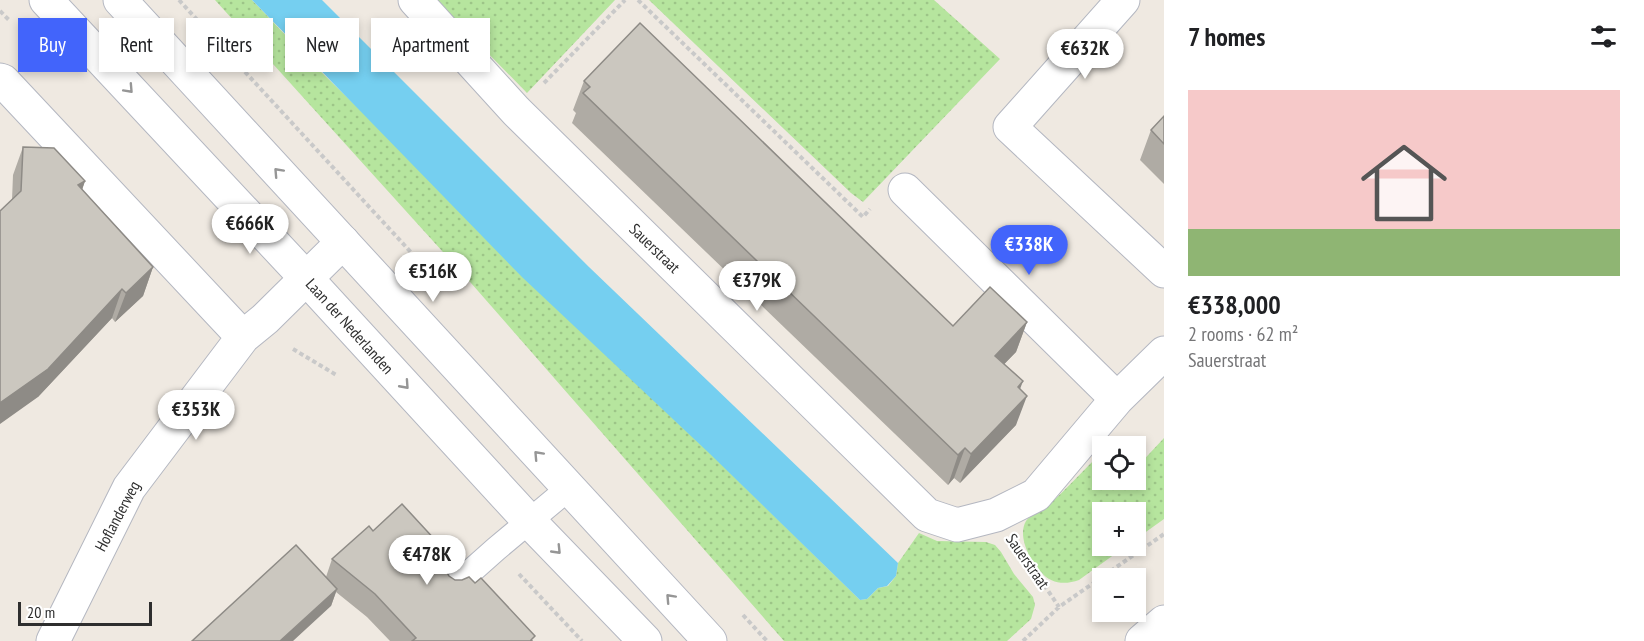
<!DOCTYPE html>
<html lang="en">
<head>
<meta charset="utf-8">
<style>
  :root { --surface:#fff; --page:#f2f2f2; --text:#202124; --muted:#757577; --line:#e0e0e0; --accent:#4264fb }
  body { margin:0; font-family:"PT Sans Narrow",sans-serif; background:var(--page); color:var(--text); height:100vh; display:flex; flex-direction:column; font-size:22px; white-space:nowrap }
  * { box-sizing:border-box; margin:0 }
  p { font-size:20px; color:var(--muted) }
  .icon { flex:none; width:33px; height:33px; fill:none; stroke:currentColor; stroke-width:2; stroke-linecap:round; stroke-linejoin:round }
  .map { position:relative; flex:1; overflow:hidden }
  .drawer { display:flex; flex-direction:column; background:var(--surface); width:480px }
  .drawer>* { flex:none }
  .top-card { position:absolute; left:18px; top:18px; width:570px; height:54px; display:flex; gap:12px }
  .buttons { position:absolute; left:1092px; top:436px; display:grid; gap:12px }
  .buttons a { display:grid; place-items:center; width:54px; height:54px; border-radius:0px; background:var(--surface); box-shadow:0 3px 9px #0003; font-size:30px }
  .scale { position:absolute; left:18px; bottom:15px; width:134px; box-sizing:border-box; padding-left:6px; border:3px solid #2e2e2e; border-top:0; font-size:16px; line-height:21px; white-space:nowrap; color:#2e2e2e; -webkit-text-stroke:4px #fff; paint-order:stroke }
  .price { position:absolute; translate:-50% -51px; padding:0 14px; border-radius:21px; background:#fff; color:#222; font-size:20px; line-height:39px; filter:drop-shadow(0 2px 3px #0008) }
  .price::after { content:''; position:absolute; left:50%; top:36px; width:18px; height:14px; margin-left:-9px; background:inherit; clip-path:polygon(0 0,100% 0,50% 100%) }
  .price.on { background:var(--accent); color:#fff }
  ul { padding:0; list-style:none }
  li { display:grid; align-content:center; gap:12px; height:318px; padding:0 24px }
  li+li { border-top:2px solid var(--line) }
  li span { display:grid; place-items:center; height:186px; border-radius:0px; color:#555 }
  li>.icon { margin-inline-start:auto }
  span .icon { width:108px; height:108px; fill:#fffc; stroke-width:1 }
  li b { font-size:26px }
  h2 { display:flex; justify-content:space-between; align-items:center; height:72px; padding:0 24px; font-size:26px }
  .chip { padding:0 21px; border-radius:0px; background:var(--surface); box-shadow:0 3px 9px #0003; font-size:21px; line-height:54px }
  .chip.on { background:var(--accent); color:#fff }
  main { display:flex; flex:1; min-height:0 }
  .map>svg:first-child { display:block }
  .grass { fill:url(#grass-dots) }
  .water { fill:#75cff0 }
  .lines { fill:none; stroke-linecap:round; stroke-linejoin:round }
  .lane-casing { stroke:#b4b7c1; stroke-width:26 }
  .street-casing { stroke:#b4b7c1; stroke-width:35 }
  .secondary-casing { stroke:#b4b7c1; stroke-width:35 }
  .path { stroke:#c9c9c9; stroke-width:4; stroke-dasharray:4.5 3; stroke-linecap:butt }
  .lane { stroke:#fff; stroke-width:24 }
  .street { stroke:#fff; stroke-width:33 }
  .secondary { stroke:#fff; stroke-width:33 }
  .wall { fill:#afaba4 }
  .shaded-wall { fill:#8e8b86 }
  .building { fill:#cbc7bf; stroke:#8e8b86; stroke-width:1.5 }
  .oneway { stroke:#969696 }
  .labels { text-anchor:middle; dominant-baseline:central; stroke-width:4.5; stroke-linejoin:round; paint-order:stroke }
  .street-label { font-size:16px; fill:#2e2e2e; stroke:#fff }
</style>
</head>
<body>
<main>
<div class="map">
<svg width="1164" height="641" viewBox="0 0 1164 641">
  <defs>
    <pattern id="grass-dots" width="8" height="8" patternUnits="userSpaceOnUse" patternTransform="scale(1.5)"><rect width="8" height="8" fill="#b6e59e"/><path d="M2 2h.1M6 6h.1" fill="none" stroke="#9dc588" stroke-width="1.8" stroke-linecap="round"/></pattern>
  </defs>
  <rect width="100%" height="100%" fill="#efe9e1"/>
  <path class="grass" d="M215,0h37l58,61 550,539 7,-1 11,-11 10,-2 8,-10 2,-13 21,-30 18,8 49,1 9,3 6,7 13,22 19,23 2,8 -4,14 -24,22h-223l-313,-358z
    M436,0h179l-88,93z
    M649,0h285l66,59 -137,143 -12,-9z
    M1164,438v81l-28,20v-26h-34v33h24l-47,34c-14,5 -28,4 -38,-8 -11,-11 -24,-36 -15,-51 5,-7 17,-11 23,-16 18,-17 36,-36 53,-53v28h34v-12z"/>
  <path class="water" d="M252,0h70l267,267 309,296 -2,13 -9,10 -9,2 -11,11 -7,1 -151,-147 -187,-176z"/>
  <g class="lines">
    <defs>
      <path id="lane" d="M451,589l45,-40 73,-61"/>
      <path id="street" d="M415,0l101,111 411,404 30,10 39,-10 40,-20 81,-96 47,-46
        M1123,0l-113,127 154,144
        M0,80l3,1 240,256
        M905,190l212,209
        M53,641l76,-153 114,-151 22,-18 78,-77"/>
      <path id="secondary" d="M46,0l260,278 224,244 115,119
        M120,0l590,641
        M1142,641l22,-19"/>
    </defs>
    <use href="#lane" class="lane-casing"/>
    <use href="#street" class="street-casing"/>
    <use href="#secondary" class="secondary-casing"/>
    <path class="path" d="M179,0l251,273
      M638,0l225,217 7,-8
      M0,11l10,10
      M544,83l81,-83
      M293,349l45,27
      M1019,548l40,59
      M519,574l63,67
      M743,615l24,26
      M1023,641l36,-34 105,-73"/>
    <use href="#lane" class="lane"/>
    <use href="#street" class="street"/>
    <use href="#secondary" class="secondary"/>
  </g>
  <path class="wall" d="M584,81l369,245 74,-4 -11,30 -12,12 16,25 -4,36 -56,58 -6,-5 -6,7 -376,-362 4,-10 -3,-3z
    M1164,116v68l-24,-24 11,-30z
    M23,147l62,34 -3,9 71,77 -10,29 -28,26 -3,-4 -74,79 -26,-197 1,-25z
    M373,531l77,25 -5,13 4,7 84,65h-143l-23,-24 -31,-25 -5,14 -5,-29 6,-18z"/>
  <path class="shaded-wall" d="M85,181l-10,29 3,-25z
    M153,267l-10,29 -28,26 11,-29z
    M122,289l-10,29 -74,79 -38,27v-21z
    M1027,322l-11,30 -32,33 11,-29z
    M1023,381l-11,30 15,-15 -11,29 -56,58 11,-29 47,-67z
    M965,448l-11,30 -6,7 10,-30z
    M337,589l-6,17 -38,35h-13z"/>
  <path class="building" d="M640,23l313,303 37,-39 37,35 -32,34 28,25 -5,6 9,9 -56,58 -6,-6 -7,7 -375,-362 7,-6 -6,-6z
    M1164,116v28l-13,-14z
    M23,147l31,1 31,33 -7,4 75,82 -27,26 -4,-4 -74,80 -48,34v-192l21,-20z
    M402,504l48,52 -4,5 -1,8 4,7 6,4h7l7,-3 6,6 6,-5 54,58 -4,4 1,1h-120l4,-3 -41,-44 -43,-35 37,-33 4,5z
    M296,545l41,44 -57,52h-88z"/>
  <defs><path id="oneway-chevron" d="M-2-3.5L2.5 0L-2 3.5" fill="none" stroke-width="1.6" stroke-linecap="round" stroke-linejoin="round" transform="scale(1.5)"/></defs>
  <g class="oneway">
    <use href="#oneway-chevron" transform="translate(129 89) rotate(47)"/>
    <use href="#oneway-chevron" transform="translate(278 172) rotate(-133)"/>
    <use href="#oneway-chevron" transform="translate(405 385) rotate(48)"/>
    <use href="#oneway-chevron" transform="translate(538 455) rotate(-133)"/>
    <use href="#oneway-chevron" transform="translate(557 550) rotate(46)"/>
    <use href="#oneway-chevron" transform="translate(670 598) rotate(-133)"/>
  </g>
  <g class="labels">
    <g class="street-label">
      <text transform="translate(655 248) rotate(44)">Sauerstraat</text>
      <text transform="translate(350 326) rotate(48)">Laan der Nederlanden</text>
      <text transform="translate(117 516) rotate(-62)">Hoflanderweg</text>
      <text transform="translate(1028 561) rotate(55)">Sauerstraat</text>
    </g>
  </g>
</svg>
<div class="buttons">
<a><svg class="icon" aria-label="locate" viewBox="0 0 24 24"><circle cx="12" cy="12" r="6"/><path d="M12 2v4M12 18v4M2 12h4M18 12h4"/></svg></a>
<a>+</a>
<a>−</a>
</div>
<div class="scale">20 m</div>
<b class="price" style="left:1085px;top:80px">€632K</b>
<b class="price" style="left:250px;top:255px">€666K</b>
<b class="price on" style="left:1029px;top:276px">€338K</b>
<b class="price" style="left:433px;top:303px">€516K</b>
<b class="price" style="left:757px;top:312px">€379K</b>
<b class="price" style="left:196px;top:441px">€353K</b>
<b class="price" style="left:427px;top:586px">€478K</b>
<div class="top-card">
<a class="chip on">Buy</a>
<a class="chip">Rent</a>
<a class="chip">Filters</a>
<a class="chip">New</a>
<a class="chip">Apartment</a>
</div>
</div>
<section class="drawer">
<h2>7 homes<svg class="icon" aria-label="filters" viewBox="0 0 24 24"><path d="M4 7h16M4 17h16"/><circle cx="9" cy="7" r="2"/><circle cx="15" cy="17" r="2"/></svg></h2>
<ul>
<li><span style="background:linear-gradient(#f6c9c9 75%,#8fb573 0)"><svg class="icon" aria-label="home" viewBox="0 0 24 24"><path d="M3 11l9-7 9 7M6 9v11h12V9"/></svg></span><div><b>€338,000</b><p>2 rooms · 62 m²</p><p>Sauerstraat</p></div></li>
</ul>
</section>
</main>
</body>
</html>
